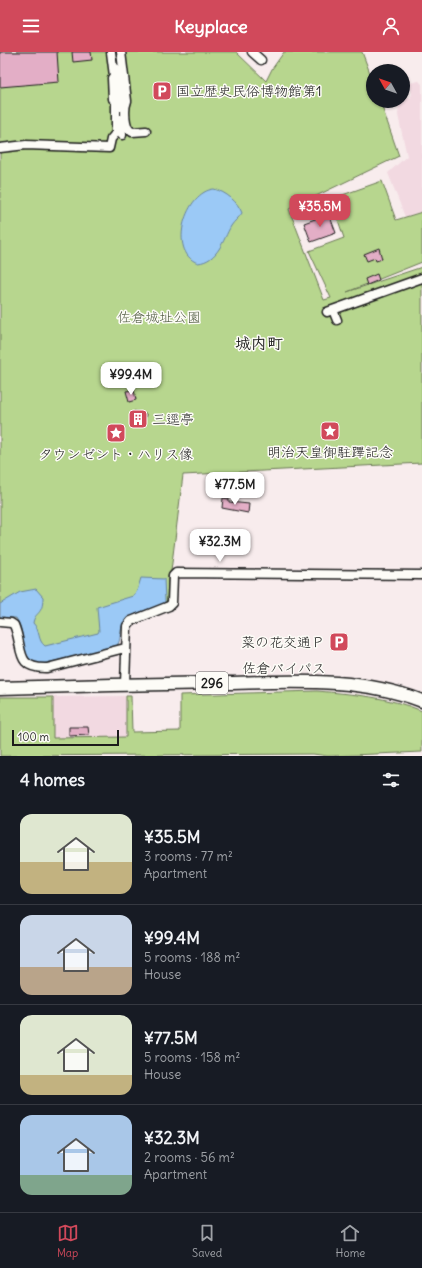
<!DOCTYPE html>
<html lang="en">
<head>
<meta charset="utf-8">
<style>
  :root { --surface:#171b24; --page:#20242c; --text:#f1f3f6; --muted:#9ea1a6; --line:#363941; --accent:#d1495b }
  body { margin:0; font-family:Delius,"Klee One",sans-serif; background:var(--page); color:var(--text); height:100vh; display:flex; flex-direction:column; font-size:15px; white-space:nowrap }
  * { box-sizing:border-box; margin:0 }
  p { font-size:13px; color:var(--muted) }
  .icon { flex:none; width:22px; height:22px; fill:none; stroke:currentColor; stroke-width:2; stroke-linecap:round; stroke-linejoin:round }
  .map { position:relative; height:704px; overflow:hidden }
  .details { display:flex; flex-direction:column; background:var(--surface); flex:1 }
  .details>* { flex:none }
  .needle { width:26px; rotate:310deg }
  .controls { position:absolute; left:366px; top:12px; display:grid; gap:8px }
  .controls a { display:grid; place-items:center; width:44px; height:44px; border-radius:50%; background:var(--surface); box-shadow:0 1px 3px #0004; font-size:20px }
  .scale { position:absolute; left:12px; bottom:10px; width:107px; box-sizing:border-box; padding-left:4px; border:2px solid #1c1c1c; border-top:0; font-size:11px; line-height:14px; white-space:nowrap; color:#1c1c1c; -webkit-text-stroke:3px #fdfcf7; paint-order:stroke }
  .price { position:absolute; translate:-50% -34px; padding:0 9px; border-radius:8px; background:#fff; color:#222; font-size:13px; line-height:26px; filter:drop-shadow(0 1px 2px #0008) }
  .price::after { content:''; position:absolute; left:50%; top:24px; width:12px; height:9px; margin-left:-6px; background:inherit; clip-path:polygon(0 0,100% 0,50% 100%) }
  .price.current { background:var(--accent); color:#fff }
  ul { padding:0; list-style:none }
  li { display:flex; align-items:center; gap:12px; height:100px; padding:0 20px }
  li+li { border-top:1px solid var(--line) }
  li span { display:grid; place-items:center; flex:none; width:112px; height:80px; border-radius:12px; color:#555 }
  li>.icon { margin-inline-start:auto }
  span .icon { width:48px; height:48px; fill:#fffc; stroke-width:1 }
  li b { font-size:17px }
  h2 { display:flex; justify-content:space-between; align-items:center; height:48px; padding:0 20px; font-size:17px }
  header { display:flex; justify-content:space-between; align-items:center; height:52px; padding:0 20px; background:var(--accent); color:#fff; font-size:18px; font-weight:800 }
  .dock { display:flex; justify-content:space-around; align-items:center; height:56px; border-top:1px solid var(--line); background:var(--surface); font-size:11px; color:var(--muted) }
  .dock a { display:grid; justify-items:center; gap:2px }
  .dock .current { color:var(--accent) }
  .map>svg:first-child { display:block }
  .built { fill:#f2d9e1 }
  .green { fill:#b7d68e; stroke:#6a7955 }
  .water { fill:#9bc9f6; stroke:#68849f }
  .building { fill:#e3aec6; stroke:#1c1c1c }
  .lines { fill:none; stroke-linecap:round; stroke-linejoin:round }
  .minor-casing { stroke:#1c1c1c; stroke-width:11 }
  .highway-casing { stroke:#1c1c1c; stroke-width:15 }
  .minor { stroke:#fdfcf7; stroke-width:8 }
  .highway { stroke:#fdfcf7; stroke-width:12 }
  .labels { text-anchor:middle; dominant-baseline:central; stroke-width:3; stroke-linejoin:round; paint-order:stroke }
  .shield { fill:#fdfcf7; stroke:#605f5e; stroke-width:1 }
  .shield-label { font-size:13px; font-weight:bold; fill:#1c1c1c }
  .poi-label { font-size:14px; fill:#1c1c1c; stroke:#fdfcf7; text-anchor:start }
  .park-label { font-size:14px; fill:#525d44; stroke:#fdfcf7 }
  .street-label { font-size:14px; fill:#1c1c1c; stroke:#fdfcf7 }
  .quarter-label { font-size:16px; font-weight:bold; fill:#1c1c1c; stroke:#fdfcf7 }
</style>
</head>
<body>
<header><svg class="icon" aria-label="menu" viewBox="0 0 24 24"><path d="M4 6h16M4 12h16M4 18h16"/></svg>Keyplace<svg class="icon" aria-label="person" viewBox="0 0 24 24"><circle cx="12" cy="8" r="4"/><path d="M4 21q1-7 8-7t8 7"/></svg></header>
<div class="map">
<svg width="422" height="704" viewBox="0 0 422 704">
  <rect width="100%" height="100%" fill="#f8eced"/>
  <filter id="ink" filterUnits="userSpaceOnUse"><feTurbulence type="fractalNoise" baseFrequency=".025" numOctaves="2"/><feDisplacementMap in="SourceGraphic" scale="8" xChannelSelector="R" yChannelSelector="G"/><feConvolveMatrix kernelMatrix="1 2 1 2 8 2 1 2 1" color-interpolation-filters="sRGB"/></filter>
  <g filter="url(#ink)">
    <path class="built" d="M419,29l3,3v128l-17,5 -17,-44 19,-17 -9,-41 1,-12 4,-4 7,-1 2,-4 -2,-11z
      M126,644v41l-73,1v-41z"/>
    <path class="green" d="M0,0h236l30,29 6,-12 12,-17h78l11,29v20h7l19,55 -110,53 35,91 7,-2 -22,-47 35,-13 -13,-39 51,-18 14,39 26,-8v50l-75,30 75,-25v196l-239,12 -12,96 -3,5 -1,24 -4,5 -37,14 -4,7 -4,18 -74,20 -22,-25 -3,-16 -3,-5 -16,-1z
      M317,639c36,3 72,6 105,20v41l-94,4 -15,-2 -313,2v-59h53v41l73,-1v-41h5l1,36 48,-1v-36z"/>
    <path class="water" d="M214,137c12,3 24,13 28,24 -3,5 -8,8 -11,13 -8,14 -13,35 -33,37 -31,-11 -12,-72 16,-74z
      M141,526l23,1 1,22 -2,4c-12,4 -36,8 -41,21 -3,8 0,16 -7,21l-77,18c-22,-11 -10,-30 -22,-47l-16,-1v-13l20,-12 16,-3 7,8c0,19 -8,14 -10,26 8,8 4,17 12,23l53,-13 1,-2 -2,-24 36,-11 4,-5z"/>
    <path class="building" d="M0,0h57l2,30 -59,5z
      M72,0h19l1,8 -19,2z
      M329,162l7,19 -25,9 -7,-19z
      M379,196l3,11 -6,2 -1,-3 -8,3 -3,-7z
      M377,222l2,6 -12,5 -2,-6z
      M134,338l2,10 -7,2 -3,-11z
      M134,359l12,3 -3,13 -12,-3z
      M223,446l6,1v3l20,2 -1,9 -26,-5z
      M69,675h19l1,8 -20,1z"/>
    <g class="lines">
      <defs>
        <path id="minor" d="M121,0l6,49c-3,7 -3,27 5,31l14,-1
          M252,0l9,8
          M117,17l3,38
          M121,67l1,16
          M0,96l26,-3 83,3 2,-9 5,-6v-32l-3,-2 -1,-21 2,-2 -3,-24
          M333,258l4,10
          M327,260l95,-34
          M0,570l11,1 3,2c10,23 0,44 33,43l78,-20
          M125,632l2,-58 4,-5 38,-15 3,-3 1,-27 3,-3 246,2"/>
        <path id="highway" d="M0,636c74,-2 147,-4 221,-5 67,-1 137,-7 201,18"/>
      </defs>
      <use href="#minor" class="minor-casing"/>
      <use href="#highway" class="highway-casing"/>
      <use href="#minor" class="minor"/>
      <use href="#highway" class="highway"/>
    </g>
  </g>
  <defs>
    <symbol id="parking-square" viewBox="-11 -11 22 22"><rect x="-9" y="-9" width="18" height="18" rx="4" fill="#d1495b" stroke="#fdfcf7"/><path d="M-3.5-5.5H1a3.5 3.5 0 0 1 0 7H-1V5.5H-3.5ZM-1-3.4V-.6H.8a1.4 1.4 0 0 0 0-2.8Z" fill="#fff"/></symbol>
    <symbol id="building-square" viewBox="-11 -11 22 22"><rect x="-9" y="-9" width="18" height="18" rx="4" fill="#d1495b" stroke="#fdfcf7"/><path d="M-4-6H4V6H1V3H-1V6H-4ZM-2.5-4.3h1.7v1.8h-1.7ZM.8-4.3h1.7v1.8H.8ZM-2.5-1h1.7V.8h-1.7ZM.8-1h1.7V.8H.8Z" fill="#fff"/></symbol>
    <symbol id="sight-square" viewBox="-11 -11 22 22"><rect x="-9" y="-9" width="18" height="18" rx="4" fill="#d1495b" stroke="#fdfcf7"/><path d="M0-6L1.8-2.2L6-1.7L2.9 1.2L3.7 5.4L0 3.3L-3.7 5.4L-2.9 1.2L-6-1.7L-1.8-2.2Z" fill="#fff"/></symbol>
  </defs>
  <g fill-rule="evenodd">
    <use href="#parking-square" x="151" y="28" width="22" height="22"/>
    <use href="#building-square" x="127" y="356" width="22" height="22"/>
    <use href="#sight-square" x="319" y="368" width="22" height="22"/>
    <use href="#sight-square" x="105" y="370" width="22" height="22"/>
    <use href="#parking-square" x="328" y="579" width="22" height="22"/>
  </g>
  <g class="labels">
    <rect class="shield" x="196" y="620" width="32" height="22" rx="3"/>
    <g class="shield-label">
      <text x="212" y="631">296</text>
    </g>
    <g class="poi-label">
      <text x="176" y="39">国立歴史民俗博物館第1</text>
      <text x="152" y="367">三逕亭</text>
      <text x="330" y="400" text-anchor="middle">明治天皇御駐蹕記念</text>
      <text x="116" y="402" text-anchor="middle">タウンゼント・ハリス像</text>
      <text x="325" y="590" text-anchor="end">菜の花交通Ｐ</text>
    </g>
    <g class="park-label">
      <text x="159" y="265">佐倉城址公園</text>
    </g>
    <g class="street-label">
      <text x="284" y="616">佐倉バイパス</text>
    </g>
    <g class="quarter-label">
      <text x="259" y="291">城内町</text>
    </g>
  </g>
</svg>
<div class="controls">
<a><svg class="needle" viewBox="-14 -14 28 28"><path d="M0-13l5 13h-10z" fill="#e53935"/><path d="M0 13l5-13h-10z" fill="#9ea1a6"/></svg></a>
</div>
<div class="scale">100 m</div>
<b class="price current" style="left:320px;top:176px">¥35.5M</b>
<b class="price" style="left:131px;top:344px">¥99.4M</b>
<b class="price" style="left:235px;top:454px">¥77.5M</b>
<b class="price" style="left:220px;top:511px">¥32.3M</b>
</div>
<section class="details">
<h2>4 homes<svg class="icon" aria-label="filters" viewBox="0 0 24 24"><path d="M4 7h16M4 17h16"/><circle cx="9" cy="7" r="2"/><circle cx="15" cy="17" r="2"/></svg></h2>
<ul>
<li><span style="background:linear-gradient(#dfe7d0 60%,#c2b280 0)"><svg class="icon" aria-label="home" viewBox="0 0 24 24"><path d="M3 11l9-7 9 7M6 9v11h12V9"/></svg></span><div><b>¥35.5M</b><p>3 rooms · 77 m²</p><p>Apartment</p></div></li>
<li><span style="background:linear-gradient(#c9d6e8 65%,#b9a48a 0)"><svg class="icon" aria-label="home" viewBox="0 0 24 24"><path d="M3 11l9-7 9 7M6 9v11h12V9"/></svg></span><div><b>¥99.4M</b><p>5 rooms · 188 m²</p><p>House</p></div></li>
<li><span style="background:linear-gradient(#dfe7d0 75%,#c2b280 0)"><svg class="icon" aria-label="home" viewBox="0 0 24 24"><path d="M3 11l9-7 9 7M6 9v11h12V9"/></svg></span><div><b>¥77.5M</b><p>5 rooms · 158 m²</p><p>House</p></div></li>
<li><span style="background:linear-gradient(#a9c7e8 75%,#7fa58c 0)"><svg class="icon" aria-label="home" viewBox="0 0 24 24"><path d="M3 11l9-7 9 7M6 9v11h12V9"/></svg></span><div><b>¥32.3M</b><p>2 rooms · 56 m²</p><p>Apartment</p></div></li>
</ul>
</section>
<nav class="dock">
<a class="current"><svg class="icon" aria-label="map" viewBox="0 0 24 24"><path d="M3 6l6-2 6 2 6-2v14l-6 2-6-2-6 2zM9 4v14M15 6v14"/></svg>Map</a>
<a><svg class="icon" aria-label="saved" viewBox="0 0 24 24"><path d="M7 4h10v16l-5-4-5 4z"/></svg>Saved</a>
<a><svg class="icon" aria-label="home" viewBox="0 0 24 24"><path d="M3 11l9-7 9 7M6 9v11h12V9"/></svg>Home</a>
</nav>
</body>
</html>
